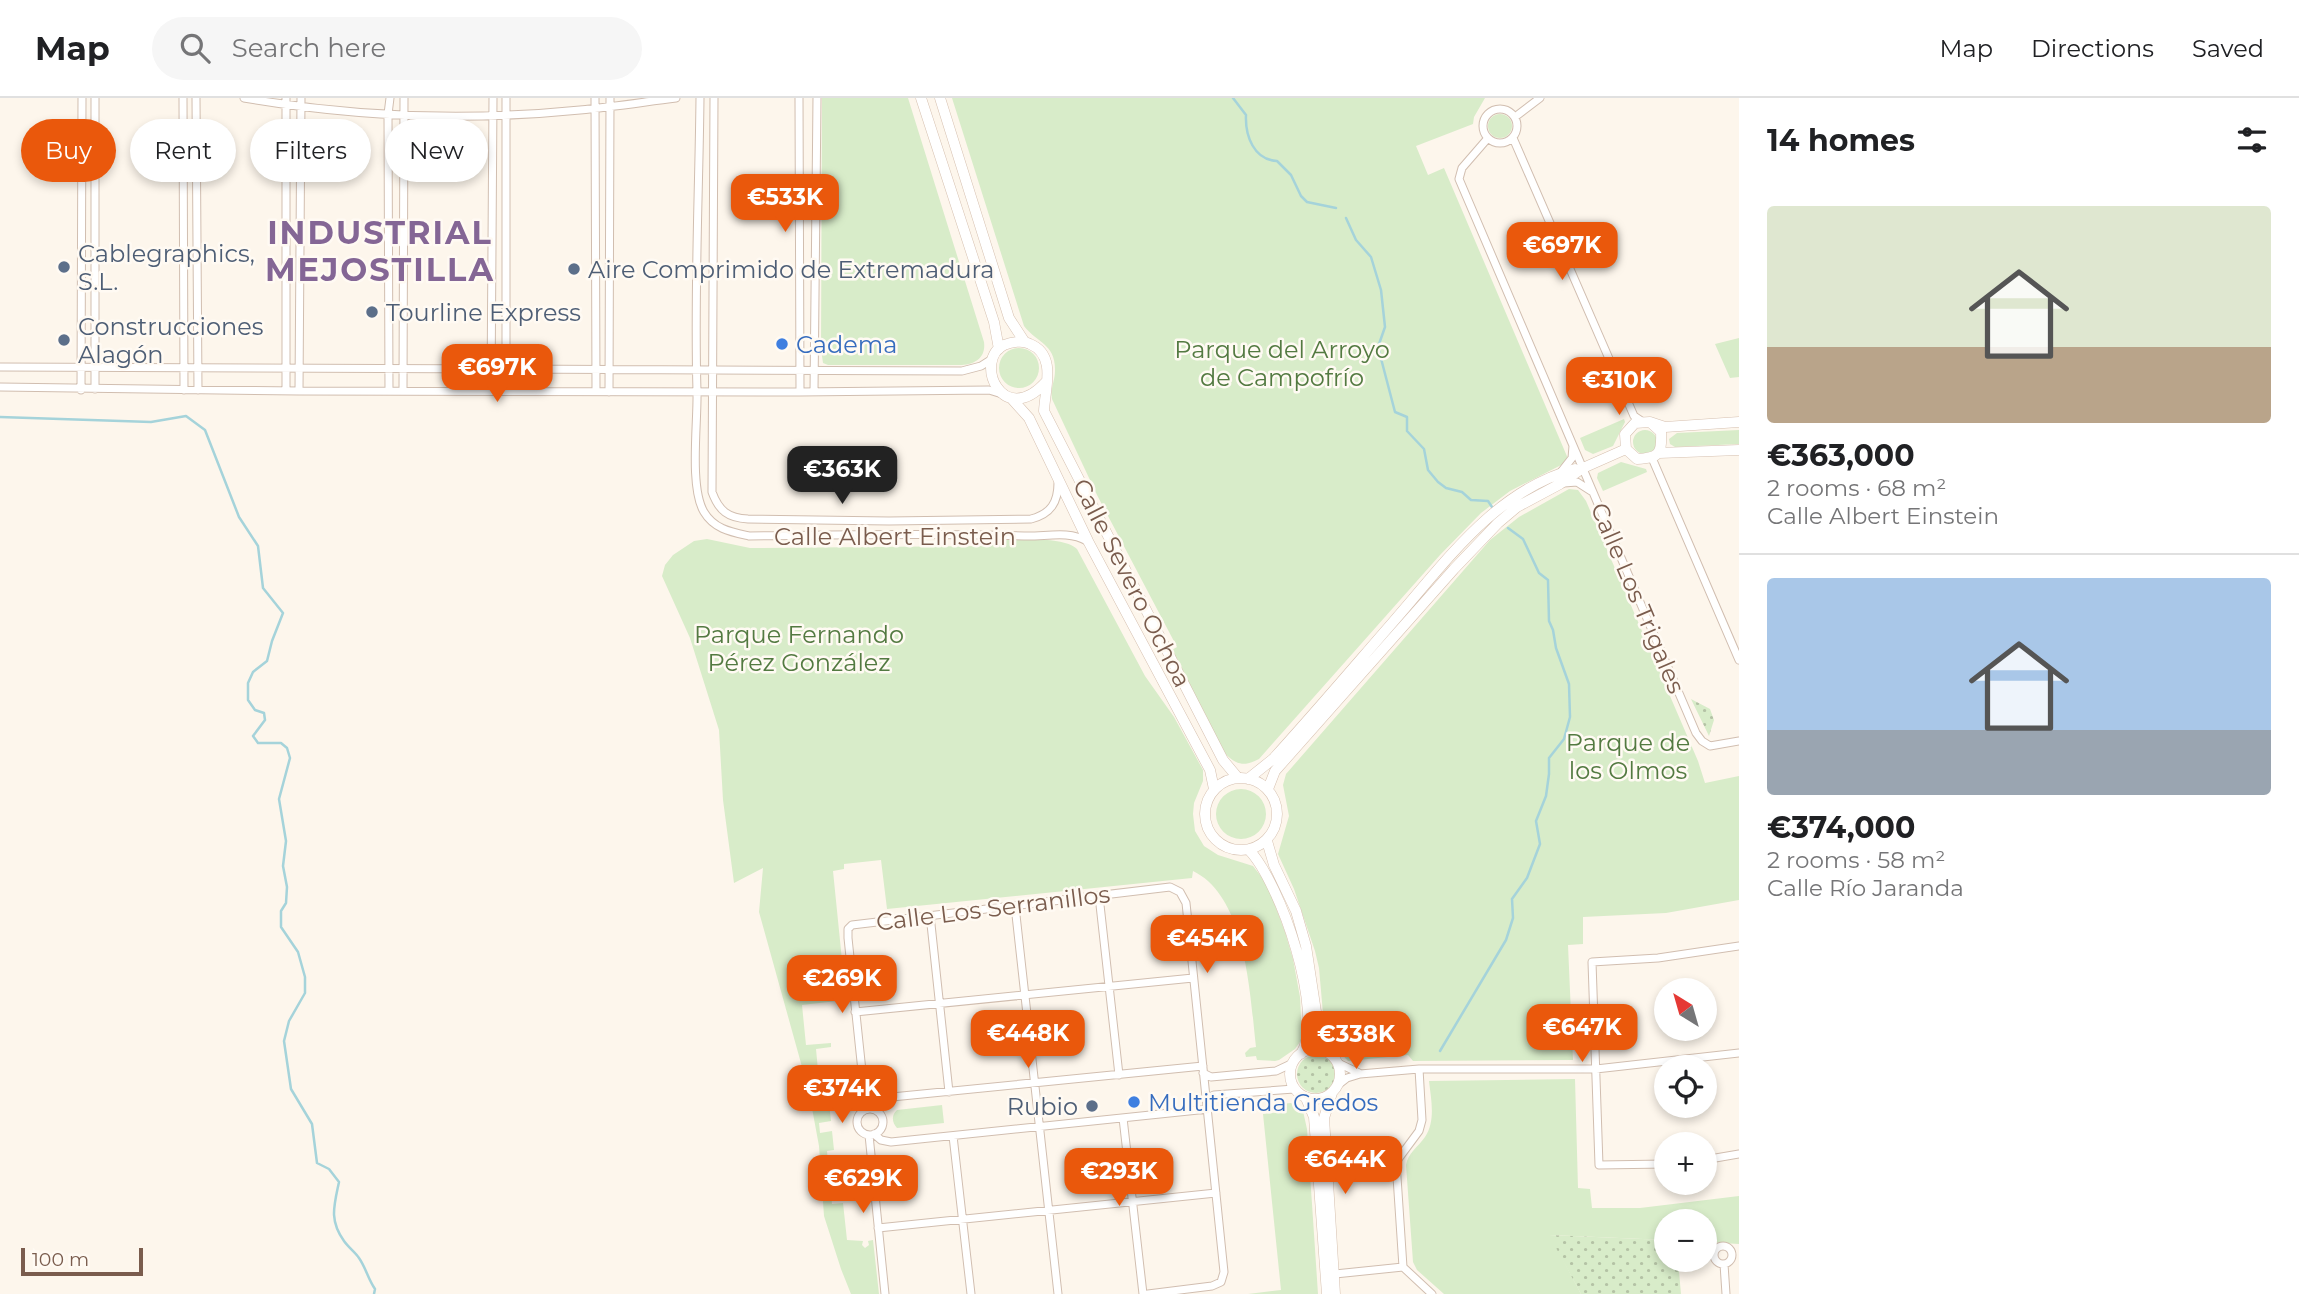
<!DOCTYPE html>
<html lang="en">
<head>
<meta charset="utf-8">
<style>
  :root { --surface:#fff; --page:#f6f6f6; --text:#202124; --muted:#757577; --line:#e0e0e0; --accent:#ea580c }
  body { margin:0; font-family:Montserrat,sans-serif; background:var(--page); color:var(--text); height:100vh; display:flex; flex-direction:column; font-size:26px; white-space:nowrap }
  * { box-sizing:border-box; margin:0 }
  p { font-size:23px; color:var(--muted) }
  .icon { flex:none; width:38px; height:38px; fill:none; stroke:currentColor; stroke-width:2; stroke-linecap:round; stroke-linejoin:round }
  .map { position:relative; flex:1; overflow:hidden }
  .panel { display:flex; flex-direction:column; background:var(--surface); width:560px }
  .panel>* { flex:none }
  .guide { position:absolute; left:21px; top:21px; width:665px; height:63px; display:flex; gap:14px }
  .needle { width:46px; rotate:323deg }
  .fabs { position:absolute; left:1654px; top:880px; display:grid; gap:14px }
  .fabs a { display:grid; place-items:center; width:63px; height:63px; border-radius:50%; background:var(--surface); box-shadow:0 4px 10px #0003; font-size:35px }
  .scale { position:absolute; left:21px; bottom:18px; width:122px; box-sizing:border-box; padding-left:7px; border:4px solid #7a5c4d; border-top:0; font-size:19px; line-height:24px; white-space:nowrap; color:#7a5c4d; -webkit-text-stroke:5px #fffaf3; paint-order:stroke }
  .price { position:absolute; translate:-50% -60px; padding:0 16px; border-radius:14px; background:var(--accent); color:#fff; font-size:23px; line-height:46px; filter:drop-shadow(0 2px 4px #0008) }
  .price::after { content:''; position:absolute; left:50%; top:42px; width:21px; height:16px; margin-left:-10px; background:inherit; clip-path:polygon(0 0,100% 0,50% 100%) }
  .price.active { background:#222; color:#fff }
  ul { padding:0; list-style:none }
  li { display:grid; align-content:center; gap:14px; height:371px; padding:0 28px }
  li+li { border-top:2px solid var(--line) }
  li span { display:grid; place-items:center; height:217px; border-radius:7px; color:#555 }
  li>.icon { margin-inline-start:auto }
  span .icon { width:126px; height:126px; fill:#fffc; stroke-width:1 }
  li b { font-size:30px }
  h2 { display:flex; justify-content:space-between; align-items:center; height:84px; padding:0 28px; font-size:30px }
  .pill { padding:0 24px; border-radius:32px; background:var(--surface); box-shadow:0 4px 10px #0003; font-size:24px; line-height:63px }
  .pill.active { background:var(--accent); color:#fff }
  header { display:flex; align-items:center; gap:42px; box-sizing:border-box; height:98px; padding:0 35px; background:var(--surface); border-bottom:2px solid var(--line) }
  header strong { font-size:33px }
  nav { display:flex; gap:38px; margin-inline-start:auto; font-size:24px }
  .search { width:490px; height:63px; background:var(--page); display:flex; align-items:center; gap:18px; box-sizing:border-box; padding:0 24px; border-radius:38px; color:var(--muted); font-size:26px }
  main { display:flex; flex:1; min-height:0 }
  .map>svg:first-child { display:block }
  .green { fill:#d8ecc9 }
  .garden { fill:url(#garden-dots) }
  .lines { fill:none; stroke-linecap:round; stroke-linejoin:round }
  .stream { stroke:#a5d3da; stroke-width:2.5 }
  .street-casing { stroke:#d1beb0; stroke-width:9 }
  .secondary-casing { stroke:#d6c0b0; stroke-width:11 }
  .street { stroke:#fff; stroke-width:7 }
  .secondary { stroke:#fff; stroke-width:10 }
  .service-dot { fill:#5c6f8a; stroke:#fffaf3; stroke-width:2.5 }
  .shop-dot { fill:#3f7fe0; stroke:#fffaf3; stroke-width:2.5 }
  .labels { text-anchor:middle; dominant-baseline:central; stroke-width:5; stroke-linejoin:round; paint-order:stroke }
  .service-label { font-size:24px; fill:#4e5e75; stroke:#fffaf3; text-anchor:start }
  .shop-label { font-size:24px; fill:#366cbe; stroke:#fffaf3; text-anchor:start }
  .park-label { font-size:24px; fill:#537a41; stroke:#fffaf3 }
  .street-label { font-size:24px; fill:#7a5c4d; stroke:#fffaf3 }
  .district-label { font-size:32px; font-weight:bold; letter-spacing:2px; fill:#846695; stroke:#fffaf3 }
</style>
</head>
<body>
<header>
<strong>Map</strong>
<div class="search"><svg class="icon" aria-label="search" viewBox="0 0 24 24"><circle cx="10" cy="10" r="6"/><path d="M15 15l6 6"/></svg>Search here</div>
<nav><a>Map</a><a>Directions</a><a>Saved</a></nav>
</header>
<main>
<div class="map">
<svg width="1739" height="1196" viewBox="0 0 1739 1196">
  <defs>
    <pattern id="garden-dots" width="8" height="8" patternUnits="userSpaceOnUse" patternTransform="scale(1.75)"><rect width="8" height="8" fill="#d8ecc9"/><path d="M2 2h.1M6 6h.1" fill="none" stroke="#b4c2a5" stroke-width="1.8" stroke-linecap="round"/></pattern>
  </defs>
  <rect width="100%" height="100%" fill="#fdf6ec"/>
  <path class="green" d="M822,0h86l76,244c2,15 -8,22 -22,23h-134l-5,-2 -2,-14z
    M952,0h533l-11,19 -1,7 -57,22 12,29 16,-7 125,293 -59,30 -29,22 -41,42 -181,204c-16,9 -25,5 -37,-9l-52,-99 7,-4 -80,-152 -45,-96c-2,-11 3,-18 3,-28 1,-27 -18,-28 -31,-45z
    M1488 28a12 12 0 1 1 24 0a12 12 0 1 1-24 0Z
    M1739,240v39l-9,1 -15,-34z
    M999 270a20 20 0 1 1 40 0a20 20 0 1 1-40 0Z
    M1624,321l1,3 -12,24 -20,8 -8,-4 -5,-12z
    M1633 344a12 12 0 1 1 24 0a12 12 0 1 1-24 0Z
    M1739,332v14l-64,3 -5,-3 -1,-5 8,-6z
    M1621,364l25,7 1,3 -44,19 -6,-13 1,-5z
    M1569,391l9,1 8,11 112,260 7,22 34,-7v124l-73,13 -83,4v27l-15,1 5,115 -160,1 -5,-6 -60,6 -23,-25 -6,-68 -4,-17 -21,-62 -16,-35 11,-38 -6,-31 3,-11 204,-234 29,-23z
    M707,441l43,9 231,-2v-5c23,0 79,-7 96,8l68,127 29,41 29,53v11l-9,22 -1,11 2,17 9,15 14,9 35,11 14,18 18,48 8,27 7,38 2,42 -7,10 -16,11 -4,1 -18,-1 -1,-4 -10,1 -1,-4 5,-5 6,-1c-6,-51 -9,-150 -63,-176l-1,7 -305,31 -6,-49 -37,4v5l-11,2 13,129 -44,5 4,40 25,-2v4l-15,2 5,53h8l2,19 -12,2 1,10 12,-2 2,19 -7,1 5,53 11,-1 4,37 16,1 -1,4 3,3 4,-3 -1,-4 5,-1 6,54h-28l-10,-25 -17,-53 -5,-70 -10,-54 -50,-180 4,-44 -29,15 -11,-83 -4,-70 -29,-92 -28,-62 3,-11 8,-10 21,-14z
    M1216 716a25 25 0 1 1 50 0a25 25 0 1 1-50 0Z
    M1575,981l3,109 12,1 2,19h48l99,-12v48l-34,-2 -1,-20h-38v18l-116,-5 31,59h-137l-27,-24 -4,-8 -7,-97c2,-12 12,-18 19,-28 11,-16 6,-38 4,-56z
    M1291,1005l12,8 4,18 11,165h-70l33,-4 -18,-176 17,-2v-8z
    M942,1007l2,18 -47,5c-5,-5 -6,-13 0,-18z"/>
  <path class="garden" d="M1691,601l19,10 4,11 -5,16z
    M1297 976a19 19 0 1 1 38 0a19 19 0 1 1-38 0Z
    M1549,1137l117,5v20h12l3,34h-100z"/>
  <g class="lines">
    <path class="stream" d="M1233,0l13,17c-1,21 8,45 31,46l14,14 10,21 6,6 29,6
      M1346,120l10,22 15,17 10,33 4,37 -7,20 17,65 12,5v14l17,18 4,21 10,12 8,6 16,4 9,8 17,1 4,6
      M0,319l151,5 35,-6 19,14 34,87 19,29 5,42 20,25 -11,28 -5,20 -14,11 -5,11v17l7,10 9,3 1,7 -12,16 5,7h23l6,5 3,10 -11,41 7,42 -3,25 4,21 -1,16 -5,8v16l17,25 7,25v16l-16,28 -5,20 7,48 21,35 5,39 12,6 10,13c-5,24 -10,38 5,59 5,7 11,11 15,17 7,10 9,21 16,31l-1,5
      M1440,953l66,-111 7,-22 -1,-19 15,-21 13,-34 -4,-23 10,-25 3,-22v-16l15,-19 6,-22 -1,-33 -13,-36 -3,-18 -4,-9 -1,-41 -9,-7 -16,-34 -15,-11"/>
    <defs>
      <path id="street" d="M95,0v291
        M183,0l1,292
        M196,0l2,292
        M244,0c110,19 226,23 336,12 32,-3 64,-8 96,-12
        M595,0l1,293
        M700,0c-1,97 -6,195 -3,293 1,30 -8,96 7,121 10,17 27,20 45,24 92,-1 184,-3 275,0 21,1 44,-6 63,5
        M714,0l-2,394c7,19 16,26 36,27l141,2 142,-2c20,-5 27,-17 27,-36
        M799,0l1,294
        M1483 28a17 17 0 1 1 34 0a17 17 0 1 1-34 0Z
        M1515,19l25,-19
        M1488,40l-26,30 -3,11 237,554 6,8 8,5 29,-5
        M1513,40l121,278 9,6
        M0,269l962,4 19,-5 11,-7
        M0,289l299,4 501,1 189,-2 13,4
        M81,292l1,-292
        M389,292l-1,-276 2,-16
        M403,292l1,-292
        M506,292v-292
        M286,293v-293
        M299,293l2,-293
        M491,293l2,-293
        M609,294l1,-294
        M814,294l3,-294
        M1652,360l87,202
        M1561,374l11,-14 1,-12
        M1564,385l13,-1 14,9
        M1099,798l20,179
        M1015,808l43,388
        M930,817l19,177
        M855,914l338,-34
        M1338,965l21,10
        M1419,971l3,51 -3,11 -23,31 7,105 29,27
        M1203,975l8,4 65,-6 17,-8
        M1338,987l9,-7 13,-4 59,-5h177l143,-16
        M1206,1001l8,-4 80,-6
        M871,1010l7,-8 14,-3 311,-31
        M857 1024a13 13 0 1 1 26 0a13 13 0 1 1-26 0Z
        M866,1011l-18,-171v-9l4,-4 318,-38 10,5 6,11 38,369 -3,10 -9,4 -64,8
        M1123,1020l20,176
        M874,1036l7,6 10,2 317,-33
        M869,1037l16,159
        M953,1038l18,158
        M1704,1062l35,-6
        M1666,1066l-67,1 -7,-203 66,-4 81,-12
        M1327,1067l69,-3
        M878,1130l338,-35
        M1714 1157a9 9 0 1 1 18 0a9 9 0 1 1-18 0Z
        M1724,1166l2,30
        M1335,1176l68,-7"/>
      <path id="secondary" d="M921,0l73,224 5,27
        M940,0l69,220 15,23
        M1046,284c-44,48 -73,-22 -42,-37 7,-3 19,-5 26,-1 27,11 15,44 14,67l179,349 15,18
        M1011,300l18,20 59,123 122,229 4,19
        M1650,324l11,10c1,22 -2,26 -24,27l-11,-10 -1,-15 10,-11 15,-1 15,5 74,-5
        M1659,355l80,-3
        M1205 716a36 36 0 1 1 72 0a36 36 0 1 1-72 0Z
        M1248,681l25,-20c41,-45 80,-91 120,-137 52,-59 102,-132 182,-153
        M1268,691l7,-18 179,-202 44,-46 19,-16 43,-23 23,-16 43,-19
        M1267,743l7,24 22,46 10,35 14,92 8,14
        M1249,752c31,32 77,164 52,204
        M1290 976a25 25 0 1 1 50 0a25 25 0 1 1-50 0Z
        M1332,995l-8,25 11,176
        M1306,1000l8,19 13,177"/>
    </defs>
    <use href="#street" class="street-casing"/>
    <use href="#secondary" class="secondary-casing"/>
    <use href="#street" class="street"/>
    <use href="#secondary" class="secondary"/>
  </g>
  <g class="service-dot">
    <circle cx="64" cy="169" r="7"/>
    <circle cx="574" cy="171" r="7"/>
    <circle cx="372" cy="214" r="7"/>
    <circle cx="64" cy="242" r="7"/>
    <circle cx="1092" cy="1008" r="7"/>
  </g>
  <g class="shop-dot">
    <circle cx="782" cy="246" r="7"/>
    <circle cx="1134" cy="1004" r="7"/>
  </g>
  <g class="labels">
    <g class="service-label">
      <text x="78" y="155">Cablegraphics,<tspan x="78" dy="28">S.L.</tspan></text>
      <text x="588" y="171">Aire Comprimido de Extremadura</text>
      <text x="386" y="214">Tourline Express</text>
      <text x="78" y="228">Construcciones<tspan x="78" dy="28">Alagón</tspan></text>
      <text x="1078" y="1008" text-anchor="end">Rubio</text>
    </g>
    <g class="shop-label">
      <text x="796" y="246">Cadema</text>
      <text x="1148" y="1004">Multitienda Gredos</text>
    </g>
    <g class="park-label">
      <text x="1282" y="251">Parque del Arroyo<tspan x="1282" dy="28">de Campofrío</tspan></text>
      <text x="799" y="536">Parque Fernando<tspan x="799" dy="28">Pérez González</tspan></text>
      <text x="1628" y="644">Parque de<tspan x="1628" dy="28">los Olmos</tspan></text>
    </g>
    <g class="street-label">
      <text x="895" y="438">Calle Albert Einstein</text>
      <text transform="translate(1132 485) rotate(63)">Calle Severo Ochoa</text>
      <text transform="translate(1638 500) rotate(67)">Calle Los Trigales</text>
      <text transform="translate(993 810) rotate(-7)">Calle Los Serranillos</text>
    </g>
    <g class="district-label">
      <text x="380" y="134">INDUSTRIAL<tspan x="380" dy="37">MEJOSTILLA</tspan></text>
    </g>
  </g>
</svg>
<div class="fabs">
<a><svg class="needle" viewBox="-14 -14 28 28"><path d="M0-13l5 13h-10z" fill="#e53935"/><path d="M0 13l5-13h-10z" fill="#757577"/></svg></a>
<a><svg class="icon" aria-label="locate" viewBox="0 0 24 24"><circle cx="12" cy="12" r="6"/><path d="M12 2v4M12 18v4M2 12h4M18 12h4"/></svg></a>
<a>+</a>
<a>−</a>
</div>
<div class="scale">100 m</div>
<b class="price" style="left:785px;top:136px">€533K</b>
<b class="price" style="left:1562px;top:184px">€697K</b>
<b class="price" style="left:497px;top:306px">€697K</b>
<b class="price" style="left:1619px;top:319px">€310K</b>
<b class="price active" style="left:842px;top:408px">€363K</b>
<b class="price" style="left:1207px;top:877px">€454K</b>
<b class="price" style="left:842px;top:917px">€269K</b>
<b class="price" style="left:1582px;top:966px">€647K</b>
<b class="price" style="left:1028px;top:972px">€448K</b>
<b class="price" style="left:1356px;top:973px">€338K</b>
<b class="price" style="left:842px;top:1027px">€374K</b>
<b class="price" style="left:1345px;top:1098px">€644K</b>
<b class="price" style="left:1119px;top:1110px">€293K</b>
<b class="price" style="left:863px;top:1117px">€629K</b>
<div class="guide">
<a class="pill active">Buy</a>
<a class="pill">Rent</a>
<a class="pill">Filters</a>
<a class="pill">New</a>
</div>
</div>
<section class="panel">
<h2>14 homes<svg class="icon" aria-label="filters" viewBox="0 0 24 24"><path d="M4 7h16M4 17h16"/><circle cx="9" cy="7" r="2"/><circle cx="15" cy="17" r="2"/></svg></h2>
<ul>
<li><span style="background:linear-gradient(#dfe7d0 65%,#b9a48a 0)"><svg class="icon" aria-label="home" viewBox="0 0 24 24"><path d="M3 11l9-7 9 7M6 9v11h12V9"/></svg></span><div><b>€363,000</b><p>2 rooms · 68 m²</p><p>Calle Albert Einstein</p></div></li>
<li><span style="background:linear-gradient(#a9c7e8 70%,#9aa5b1 0)"><svg class="icon" aria-label="home" viewBox="0 0 24 24"><path d="M3 11l9-7 9 7M6 9v11h12V9"/></svg></span><div><b>€374,000</b><p>2 rooms · 58 m²</p><p>Calle Río Jaranda</p></div></li>
</ul>
</section>
</main>
</body>
</html>
